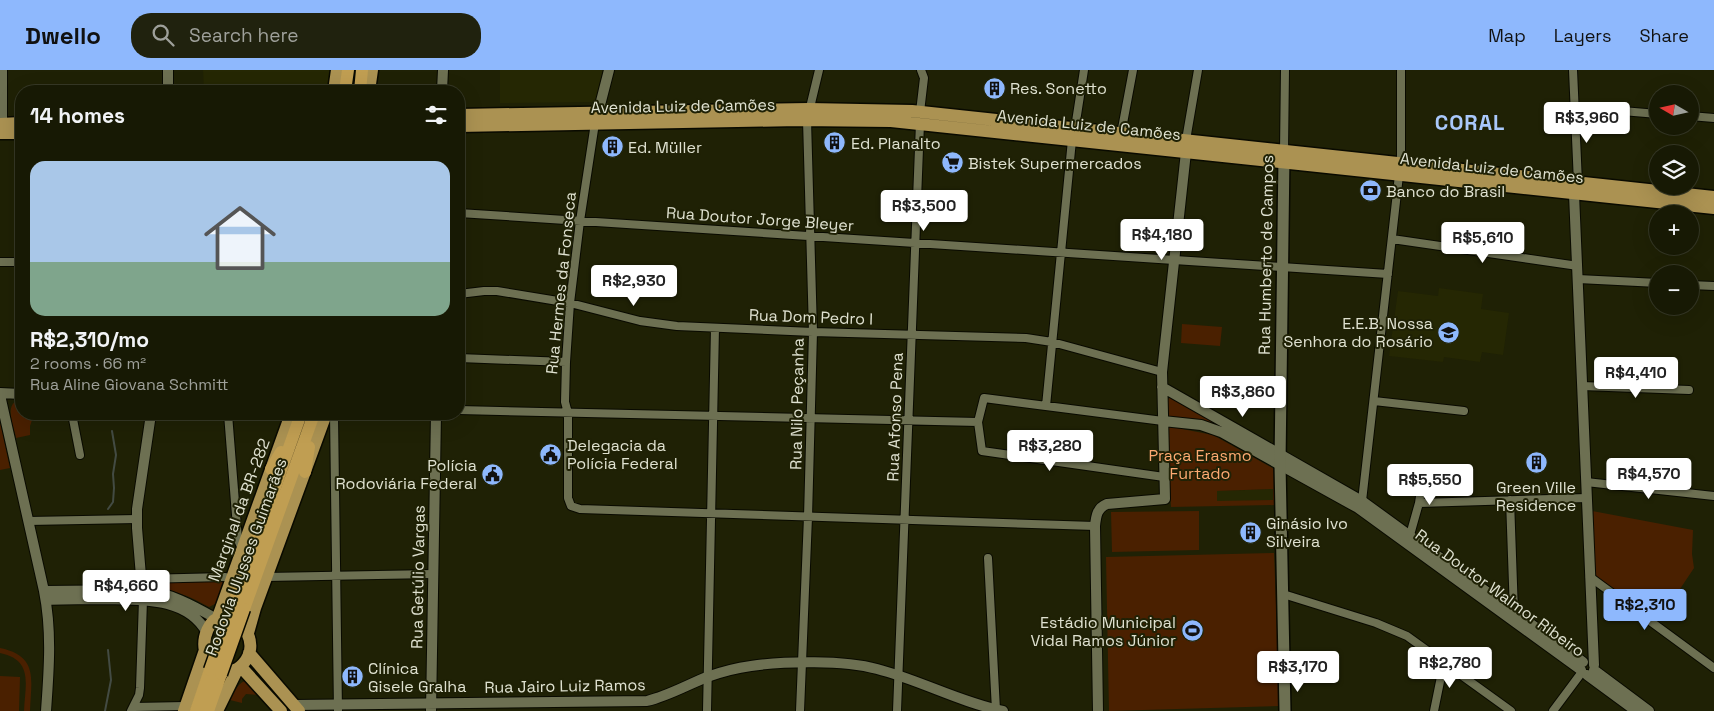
<!DOCTYPE html>
<html lang="en">
<head>
<meta charset="utf-8">
<style>
  :root { --surface:#171904; --page:#20220e; --text:#f1f3f6; --muted:#9ea09a; --line:#363826; --accent:#8eb8fd }
  body { margin:0; font-family:"Space Grotesk",sans-serif; background:var(--page); color:var(--text); height:100vh; display:flex; flex-direction:column; font-size:19px; white-space:nowrap }
  * { box-sizing:border-box; margin:0 }
  p { font-size:16px; color:var(--muted) }
  .icon { flex:none; width:28px; height:28px; fill:none; stroke:currentColor; stroke-width:2; stroke-linecap:round; stroke-linejoin:round }
  .map { position:relative; flex:1; overflow:hidden }
  .drawer { position:absolute; left:15px; top:15px; width:450px; height:335px; display:flex; flex-direction:column; background:var(--surface); border-radius:20px; box-shadow:0 5px 20px #0002,0 0 0 1px var(--line) }
  .drawer>* { flex:none }
  .needle { width:32px; rotate:279deg }
  .fabs { position:absolute; left:1649px; top:15px; display:grid; gap:10px }
  .fabs a { display:grid; place-items:center; width:50px; height:50px; border-radius:50%; background:var(--surface); box-shadow:0 5px 20px #0002,0 0 0 1px var(--line); font-size:25px }
  .price { position:absolute; translate:-50% -42px; padding:0 11px; border-radius:5px; background:#fff; color:#222; font-size:16px; line-height:32px; filter:drop-shadow(0 1px 2px #0008) }
  .price::after { content:''; position:absolute; left:50%; top:30px; width:15px; height:11px; margin-left:-8px; background:inherit; clip-path:polygon(0 0,100% 0,50% 100%) }
  .price.current { background:var(--accent); color:#111 }
  ul { padding:0; list-style:none }
  li { display:grid; align-content:center; gap:10px; height:265px; padding:0 15px }
  li+li { border-top:1px solid var(--line) }
  li span { display:grid; place-items:center; height:155px; border-radius:15px; color:#555 }
  li>.icon { margin-inline-start:auto }
  span .icon { width:90px; height:90px; fill:#fffc; stroke-width:1 }
  li b { font-size:21px }
  h2 { display:flex; justify-content:space-between; align-items:center; height:60px; padding:0 15px; font-size:21px }
  header { display:flex; align-items:center; gap:30px; box-sizing:border-box; height:70px; padding:0 25px; background:var(--accent); color:#111 }
  header strong { font-size:24px }
  nav { display:flex; gap:28px; margin-inline-start:auto; font-size:18px }
  .search { width:350px; height:45px; background:var(--page); display:flex; align-items:center; gap:12px; box-sizing:border-box; padding:0 18px; border-radius:20px; color:var(--muted); font-size:19px }
  .map>svg:first-child { display:block }
  .built { fill:#252703 }
  .green { fill:#4a2000; fill-rule:evenodd }
  .lines { fill:none; stroke-linecap:round; stroke-linejoin:round }
  .stream { stroke:#434b43; stroke-width:2 }
  .minor-casing { stroke:#090a00; stroke-width:10 }
  .tertiary-casing { stroke:#090a00; stroke-width:12 }
  .secondary-casing { stroke:#090a00; stroke-width:14 }
  .primary-casing { stroke:#090a00; stroke-width:15 }
  .trunk-casing { stroke:#090a00; stroke-width:15 }
  .minor { stroke:#6d7052; stroke-width:8 }
  .tertiary { stroke:#6d7052; stroke-width:10 }
  .secondary { stroke:#6d7052; stroke-width:11 }
  .primary { stroke:#ab9252; stroke-width:12 }
  .trunk { stroke:#c09e52; stroke-width:12 }
  .trunk-bridge-casing { stroke:#090a00; stroke-width:15; stroke-linecap:butt }
  .trunk-bridge { stroke:#c09e52; stroke-width:12 }
  .labels { text-anchor:middle; dominant-baseline:central; stroke-width:4; stroke-linejoin:round; paint-order:stroke }
  .poi-label { font-size:16px; fill:#dfe1d0; stroke:#1f2105; text-anchor:start }
  .street-label { font-size:16px; fill:#dfe1d0; stroke:#1f2105 }
  .park-label { font-size:16px; fill:#feaa72; stroke:#1f2105 }
  .district-label { font-size:21px; font-weight:bold; letter-spacing:1px; fill:#a9c8fb; stroke:#1f2105 }
</style>
</head>
<body>
<header>
<strong>Dwello</strong>
<div class="search"><svg class="icon" aria-label="search" viewBox="0 0 24 24"><circle cx="10" cy="10" r="6"/><path d="M15 15l6 6"/></svg>Search here</div>
<nav><a>Map</a><a>Layers</a><a>Share</a></nav>
</header>
<div class="map">
<svg width="1714" height="641" viewBox="0 0 1714 641">
  <rect width="100%" height="100%" fill="#1f2105"/>
  <path class="built" d="M203,0h132l-3,21h-128z
    M500,0h103l-7,29 -4,3 -92,1z
    M1439,218l44,6 -2,15 28,4 -6,42 -21,-3 -2,10 -36,-5 -1,5 -54,-6 9,-65 40,5z
    M1273,419l1,11 -57,2v-11z"/>
  <path class="green" d="M1182,254l40,3 -2,19 -39,-3z
    M1169,328h2l106,58 -64,-31 -43,-7 -2,-4 -1,-13z
    M18,330h3v14h13l-4,12v9l-14,3c-2,-12 -12,-32 2,-38z
    M0,352l10,46 -10,2z
    M1167,356l46,9 63,35 1,35 -106,2zM1273,419v11l-56,1v-10z
    M1587,440l106,20 -1,24 2,14 -38,57 -66,-48z
    M1199,441v39l-87,2 -1,-40z
    M1274,483l6,153 -171,5 -3,-154z
    M151,512h75l-7,20 -10,5c-18,-10 -34,-17 -54,-20z
    M0,578c39,8 31,32 30,63h-6c1,-26 10,-51 -24,-58z
    M0,606l20,1 -1,34h-19z
    M249,610l12,15 -15,-1 -4,5v4l-12,-3c5,-9 8,-19 19,-20z"/>
  <g class="lines">
    <path class="stream" d="M108,439l5,-7 1,-14 -1,-14 3,-19 -4,-24
      M105,641l6,-31 -3,-30"/>
    <defs>
      <path id="minor" d="M1573,0l5,113
        M1574,37l84,7
        M920,42l4,-34 -3,-8
        M1690,46l24,2
        M595,53l-15,98 -10,82 -4,59 -1,40 3,11v85l3,8 9,3 515,17
        M3,54v-54
        M1075,58l9,-58
        M1121,64l12,-64
        M1186,70l12,-70
        M1284,81l1,-81
        M1401,93v-93
        M459,143l929,61
        M1392,169l186,27
        M0,192h21
        M1578,209l80,4
        M1690,215l24,1
        M459,224l25,-3h13l73,12 70,18 37,5 136,6 213,6 26,4 110,30
        M459,288l107,4
        M1582,316l107,4
        M1374,331l90,10
        M1046,336l26,-266
        M459,340l519,12
        M72,344l8,41
        M228,344l10,126 4,9
        M334,344l4,297
        M1163,351l-179,-23 -6,24 4,29 182,26
        M1586,412l128,14
        M1510,430l4,112
        M1362,431l37,-326
        M1419,433l168,-5
        M28,451l109,-2
        M1410,465l9,-32 5,-33
        M988,488l8,152
        M266,507l167,-3
        M1590,507l124,91
        M142,509l83,-2
        M1283,524l93,29 31,13 104,75
        M134,637l51,-1
        M131,641l8,-16 1,-7 3,-88
        M707,641l8,-383
        M800,641l8,-194 5,-185 -6,-212 12,-50
        M897,641l23,-588
        M1434,641l10,-49
        M1553,641l29,-39"/>
      <path id="tertiary" d="M168,21v-21
        M442,21l1,-21
        M598,43l11,-43
        M1574,124l20,471
        M1162,317l200,114 221,161
        M0,323l21,1
        M0,325l44,196c8,40 5,79 2,120
        M1163,351l38,4 20,7 137,76 223,162
        M44,521l99,-1c27,3 49,15 72,28
        M46,530c19,-1 38,-1 57,-1 36,1 84,-3 104,34
        M143,530l-6,-72v-19l14,-95
        M1594,600l55,41
        M1587,605l49,36
        M294,635l353,-4c21,-5 40,-16 60,-24 14,-5 29,-9 44,-11 34,-5 93,-6 126,3 43,11 82,33 126,42
        M431,641l5,-297
        M1098,641l-3,-185c1,-10 2,-18 12,-22l58,-5 -3,-127 24,-220"/>
      <path id="secondary" d="M1284,85l-4,309 5,247"/>
      <path id="primary" d="M334,21l3,-21
        M369,21l3,-21
        M459,45l350,-6 103,2 802,86
        M0,54l21,-1
        M459,56l340,-6 92,1 823,87
        M0,63h21
        M222,546c23,2 38,29 21,48 -13,15 -32,3 -38,-13 -3,-13 4,-32 17,-35z
        M218,547l73,-203
        M248,563l7,-25 71,-194
        M249,583l50,58
        M241,597l40,44
        M184,641l21,-61
        M217,641l20,-41"/>
      <path id="trunk" d="M345,21l3,-21
        M360,21l2,-21
        M271,399l10,-17
        M305,402l4,-25
        M233,535l68,-191
        M244,539l70,-195
        M196,641l14,-41
        M208,641l13,-37"/>
    </defs>
    <use href="#minor" class="minor-casing"/>
    <use href="#tertiary" class="tertiary-casing"/>
    <use href="#secondary" class="secondary-casing"/>
    <use href="#primary" class="primary-casing"/>
    <use href="#trunk" class="trunk-casing"/>
    <use href="#minor" class="minor"/>
    <use href="#tertiary" class="tertiary"/>
    <use href="#secondary" class="secondary"/>
    <use href="#primary" class="primary"/>
    <use href="#trunk" class="trunk"/>
    <defs>
      <path id="trunk-bridge" d="M210,600l23,-65
        M221,604l23,-65"/>
    </defs>
    <use href="#trunk-bridge" class="trunk-bridge-casing"/>
    <use href="#trunk-bridge" class="trunk-bridge"/>
  </g>
  <defs>
    <symbol id="building-disc" viewBox="-11 -11 22 22"><circle r="9.5" fill="#8eb8fd" stroke="#1f2105"/><path d="M-4-6H4V6H1V3H-1V6H-4ZM-2.5-4.3h1.7v1.8h-1.7ZM.8-4.3h1.7v1.8H.8ZM-2.5-1h1.7V.8h-1.7ZM.8-1h1.7V.8H.8Z" fill="#111"/></symbol>
    <symbol id="supermarket-disc" viewBox="-11 -11 22 22"><circle r="9.5" fill="#8eb8fd" stroke="#1f2105"/><path d="M-6-5.5h2.5l.6 2H6L4.5 2H-2.5L-4.4-4H-6ZM-1.5 3.2a1.3 1.3 0 1 0 .1 0ZM3 3.2a1.3 1.3 0 1 0 .1 0Z" fill="#111"/></symbol>
    <symbol id="bank-disc" viewBox="-11 -11 22 22"><circle r="9.5" fill="#8eb8fd" stroke="#1f2105"/><path d="M-6-4H6V4H-6ZM0-2.3a2.3 2.3 0 1 0 0 4.6a2.3 2.3 0 1 0 0-4.6Z" fill="#111"/></symbol>
    <symbol id="school-disc" viewBox="-11 -11 22 22"><circle r="9.5" fill="#8eb8fd" stroke="#1f2105"/><path d="M0-5L7-2L0 1L-7-2ZM-4 1L0 2.5L4 1V4Q0 6-4 4Z" fill="#111"/></symbol>
    <symbol id="civic-disc" viewBox="-11 -11 22 22"><circle r="9.5" fill="#8eb8fd" stroke="#1f2105"/><path d="M-.6-6.5H3V-4.5H.6V-3L4-1V1h2V6H-6V1h2V-1L-.6-3ZM-1.2 2.5V6h2.4V2.5Z" fill="#111"/></symbol>
    <symbol id="stadium-disc" viewBox="-11 -11 22 22"><circle r="9.5" fill="#8eb8fd" stroke="#1f2105"/><path d="M0-5a6.5 5 0 1 0 0 10a6.5 5 0 1 0 0-10ZM-3.5-1.8h7v3.6h-7Z" fill="#111"/></symbol>
  </defs>
  <g fill-rule="evenodd">
    <use href="#building-disc" x="982" y="6" width="25" height="25"/>
    <use href="#building-disc" x="822" y="60" width="25" height="25"/>
    <use href="#building-disc" x="600" y="64" width="25" height="25"/>
    <use href="#supermarket-disc" x="940" y="80" width="25" height="25"/>
    <use href="#bank-disc" x="1358" y="108" width="25" height="25"/>
    <use href="#school-disc" x="1436" y="250" width="25" height="25"/>
    <use href="#civic-disc" x="538" y="372" width="25" height="25"/>
    <use href="#building-disc" x="1524" y="380" width="25" height="25"/>
    <use href="#civic-disc" x="480" y="392" width="25" height="25"/>
    <use href="#building-disc" x="1238" y="450" width="25" height="25"/>
    <use href="#stadium-disc" x="1180" y="548" width="25" height="25"/>
    <use href="#building-disc" x="340" y="594" width="25" height="25"/>
  </g>
  <g class="labels">
    <g class="poi-label">
      <text x="1010" y="18">Res. Sonetto</text>
      <text x="851" y="73">Ed. Planalto</text>
      <text x="628" y="77">Ed. Müller</text>
      <text x="968" y="93">Bistek Supermercados</text>
      <text x="1386" y="121">Banco do Brasil</text>
      <text x="1433" y="253" text-anchor="end">E.E.B. Nossa<tspan x="1433" dy="18">Senhora do Rosário</tspan></text>
      <text x="567" y="375">Delegacia da<tspan x="567" dy="18">Polícia Federal</tspan></text>
      <text x="477" y="395" text-anchor="end">Polícia<tspan x="477" dy="18">Rodoviária Federal</tspan></text>
      <text x="1536" y="417" text-anchor="middle">Green Ville<tspan x="1536" dy="18">Residence</tspan></text>
      <text x="1266" y="453">Ginásio Ivo<tspan x="1266" dy="18">Silveira</tspan></text>
      <text x="1176" y="552" text-anchor="end">Estádio Municipal<tspan x="1176" dy="18">Vidal Ramos Júnior</tspan></text>
      <text x="368" y="598">Clínica<tspan x="368" dy="18">Gisele Gralha</tspan></text>
    </g>
    <g class="street-label">
      <text transform="translate(683 36) rotate(-1)">Avenida Luiz de Camões</text>
      <text transform="translate(1089 55) rotate(6)">Avenida Luiz de Camões</text>
      <text transform="translate(1492 98) rotate(6)">Avenida Luiz de Camões</text>
      <text transform="translate(760 149) rotate(4)">Rua Doutor Jorge Bleyer</text>
      <text transform="translate(1266 185) rotate(-89)">Rua Humberto de Campos</text>
      <text transform="translate(561 213) rotate(-84)">Rua Hermes da Fonseca</text>
      <text transform="translate(811 247) rotate(2)">Rua Dom Pedro I</text>
      <text transform="translate(797 334) rotate(-89)">Rua Nilo Peçanha</text>
      <text transform="translate(895 347) rotate(-88)">Rua Afonso Pena</text>
      <text transform="translate(239 440) rotate(-70)">Marginal da BR-282</text>
      <text transform="translate(246 487) rotate(-70)">Rodovia Ulysses Guimarães</text>
      <text transform="translate(418 507) rotate(-89)">Rua Getúlio Vargas</text>
      <text transform="translate(1500 523) rotate(36)">Rua Doutor Walmor Ribeiro</text>
      <text transform="translate(565 616) rotate(-1)">Rua Jairo Luiz Ramos</text>
    </g>
    <g class="park-label">
      <text x="1200" y="385">Praça Erasmo<tspan x="1200" dy="18">Furtado</tspan></text>
    </g>
    <g class="district-label">
      <text x="1470" y="52">CORAL</text>
    </g>
  </g>
</svg>
<div class="fabs">
<a><svg class="needle" viewBox="-14 -14 28 28"><path d="M0-13l5 13h-10z" fill="#e53935"/><path d="M0 13l5-13h-10z" fill="#9ea09a"/></svg></a>
<a><svg class="icon" aria-label="layers" viewBox="0 0 24 24"><path d="M12 4l9 5-9 5-9-5zM3 14l9 5 9-5"/></svg></a>
<a>+</a>
<a>−</a>
</div>
<b class="price" style="left:1587px;top:74px">R$3,960</b>
<b class="price" style="left:924px;top:162px">R$3,500</b>
<b class="price" style="left:1162px;top:191px">R$4,180</b>
<b class="price" style="left:1483px;top:194px">R$5,610</b>
<b class="price" style="left:634px;top:237px">R$2,930</b>
<b class="price" style="left:1636px;top:329px">R$4,410</b>
<b class="price" style="left:1243px;top:348px">R$3,860</b>
<b class="price" style="left:1050px;top:402px">R$3,280</b>
<b class="price" style="left:1649px;top:430px">R$4,570</b>
<b class="price" style="left:1430px;top:436px">R$5,550</b>
<b class="price" style="left:126px;top:542px">R$4,660</b>
<b class="price current" style="left:1645px;top:561px">R$2,310</b>
<b class="price" style="left:1450px;top:619px">R$2,780</b>
<b class="price" style="left:1298px;top:623px">R$3,170</b>
<section class="drawer">
<h2>14 homes<svg class="icon" aria-label="filters" viewBox="0 0 24 24"><path d="M4 7h16M4 17h16"/><circle cx="9" cy="7" r="2"/><circle cx="15" cy="17" r="2"/></svg></h2>
<ul>
<li><span style="background:linear-gradient(#a9c7e8 65%,#7fa58c 0)"><svg class="icon" aria-label="home" viewBox="0 0 24 24"><path d="M3 11l9-7 9 7M6 9v11h12V9"/></svg></span><div><b>R$2,310/mo</b><p>2 rooms · 66 m²</p><p>Rua Aline Giovana Schmitt</p></div></li>
</ul>
</section>
</div>
</body>
</html>
